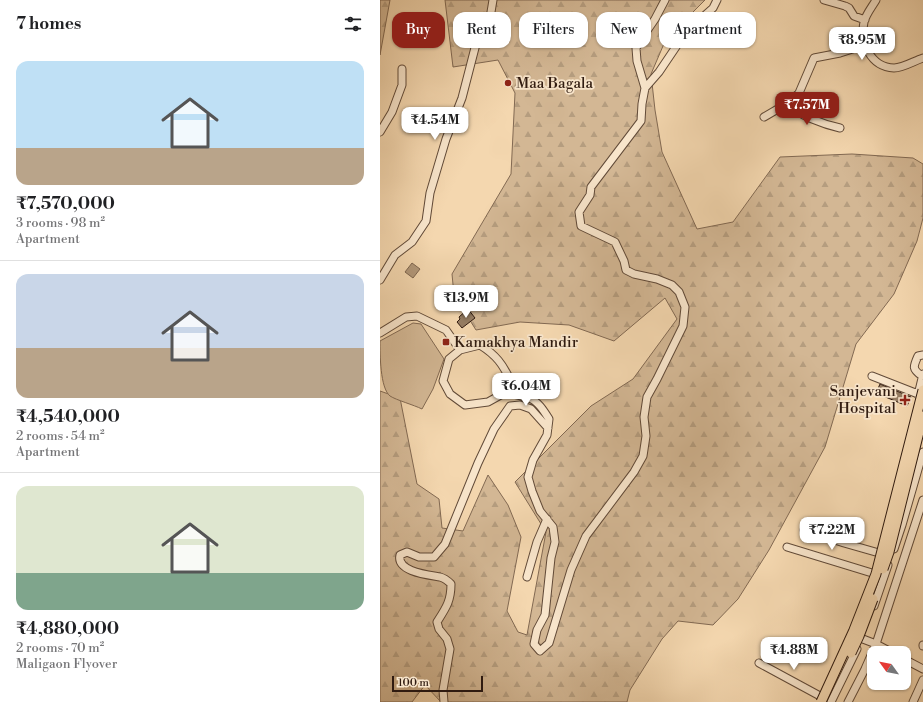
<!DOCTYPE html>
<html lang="en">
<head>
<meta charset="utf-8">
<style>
  :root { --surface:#fff; --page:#f2f2f2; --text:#202124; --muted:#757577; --line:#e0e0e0; --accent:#8f2418 }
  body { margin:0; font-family:"Libre Bodoni",serif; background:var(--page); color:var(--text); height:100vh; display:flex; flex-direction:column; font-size:15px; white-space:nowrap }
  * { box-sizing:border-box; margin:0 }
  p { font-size:13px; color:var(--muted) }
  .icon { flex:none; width:22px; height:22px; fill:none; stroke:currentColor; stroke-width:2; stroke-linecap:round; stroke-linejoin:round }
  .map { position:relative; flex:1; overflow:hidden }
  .side { display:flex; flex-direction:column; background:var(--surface); width:380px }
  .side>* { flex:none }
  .guide { position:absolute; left:12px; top:12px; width:380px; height:36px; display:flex; gap:8px }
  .needle { width:26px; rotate:303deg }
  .tools { position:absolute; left:487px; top:646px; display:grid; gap:8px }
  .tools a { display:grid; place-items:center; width:44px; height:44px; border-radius:8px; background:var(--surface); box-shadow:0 1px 3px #0004; font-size:20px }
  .scale { position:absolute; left:12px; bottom:10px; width:91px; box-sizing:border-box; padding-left:4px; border:2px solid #301b10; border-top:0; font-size:11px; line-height:14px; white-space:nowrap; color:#301b10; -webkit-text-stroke:3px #f8e5cb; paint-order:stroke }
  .price { position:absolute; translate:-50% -34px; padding:0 9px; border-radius:8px; background:#fff; color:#222; font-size:13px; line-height:26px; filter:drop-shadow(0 1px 2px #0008) }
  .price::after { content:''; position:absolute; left:50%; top:24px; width:12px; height:9px; margin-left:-6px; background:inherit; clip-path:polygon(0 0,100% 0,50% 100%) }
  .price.current { background:var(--accent); color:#fff }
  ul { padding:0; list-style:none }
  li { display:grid; align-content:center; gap:8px; height:212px; padding:0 16px }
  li+li { border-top:1px solid var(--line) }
  li span { display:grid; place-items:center; height:124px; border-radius:12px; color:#555 }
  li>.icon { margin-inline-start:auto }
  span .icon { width:72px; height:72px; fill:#fffc; stroke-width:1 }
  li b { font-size:17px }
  h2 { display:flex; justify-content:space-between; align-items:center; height:48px; padding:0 16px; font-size:17px }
  .pill { padding:0 14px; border-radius:12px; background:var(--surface); box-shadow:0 1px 3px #0004; font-size:14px; line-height:36px }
  .pill.current { background:var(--accent); color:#fff }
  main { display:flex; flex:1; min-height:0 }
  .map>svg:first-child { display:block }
  .forest { fill:url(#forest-firs); stroke:#826952 }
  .park { fill:#d3b794; stroke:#826952 }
  .water { fill:#b19779; stroke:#7d654f }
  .building { fill:#967d63; stroke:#301b10 }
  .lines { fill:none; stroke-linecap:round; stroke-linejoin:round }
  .minor-casing { stroke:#614a38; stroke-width:9 }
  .minor { stroke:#f8e5cb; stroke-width:7 }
  .major-bridge-casing { stroke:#301b10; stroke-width:11; stroke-linecap:butt }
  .major-bridge { stroke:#f4d7af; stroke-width:9 }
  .poi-dot { fill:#8f2418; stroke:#f8e5cb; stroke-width:1.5 }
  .labels { text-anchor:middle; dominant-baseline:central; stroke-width:3.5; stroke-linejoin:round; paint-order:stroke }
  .poi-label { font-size:15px; fill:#301b10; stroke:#f8e5cb; text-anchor:start }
</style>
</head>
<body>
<main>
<section class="side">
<h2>7 homes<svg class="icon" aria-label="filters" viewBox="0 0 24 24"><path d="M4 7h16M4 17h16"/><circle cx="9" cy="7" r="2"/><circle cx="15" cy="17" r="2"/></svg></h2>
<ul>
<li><span style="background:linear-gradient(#bfe0f5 70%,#b9a48a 0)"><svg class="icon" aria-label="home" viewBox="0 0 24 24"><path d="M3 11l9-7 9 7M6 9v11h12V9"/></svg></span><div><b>₹7,570,000</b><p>3 rooms · 98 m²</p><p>Apartment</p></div></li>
<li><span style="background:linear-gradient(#c9d6e8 60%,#b9a48a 0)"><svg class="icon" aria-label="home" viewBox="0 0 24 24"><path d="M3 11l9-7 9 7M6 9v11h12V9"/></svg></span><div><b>₹4,540,000</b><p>2 rooms · 54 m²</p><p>Apartment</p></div></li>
<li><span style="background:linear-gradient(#dfe7d0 70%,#7fa58c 0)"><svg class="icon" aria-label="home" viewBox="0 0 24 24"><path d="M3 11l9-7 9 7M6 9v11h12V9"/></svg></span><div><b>₹4,880,000</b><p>2 rooms · 70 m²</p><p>Maligaon Flyover</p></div></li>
</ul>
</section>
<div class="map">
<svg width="543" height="702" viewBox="0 0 543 702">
  <defs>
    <pattern id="forest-firs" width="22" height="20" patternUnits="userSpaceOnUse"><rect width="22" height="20" fill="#d3b794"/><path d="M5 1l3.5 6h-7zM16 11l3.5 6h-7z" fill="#b59d7f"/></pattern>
  </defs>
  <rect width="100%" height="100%" fill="#f4d7af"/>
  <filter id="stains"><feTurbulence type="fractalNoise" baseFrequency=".005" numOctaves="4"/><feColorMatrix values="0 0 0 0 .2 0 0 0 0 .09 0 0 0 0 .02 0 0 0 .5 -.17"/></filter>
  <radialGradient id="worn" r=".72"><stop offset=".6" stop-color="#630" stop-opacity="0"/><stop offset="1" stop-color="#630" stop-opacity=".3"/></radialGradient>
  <path class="forest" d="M0,0h10l-10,55z
    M65,0h260l-39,39 -15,35 4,36 7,42 35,77 36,-7 47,-65 72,-3 61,4 10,6v54l-6,23 -23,53 -38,50 -31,103 -56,103 -31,49 -25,26 -35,-4 -16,18 -32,51 -3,12h-186l-16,-17 -13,17h-32v-311l20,7 17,86 22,15 3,29 21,3 25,-56 20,30 13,32 -14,74 11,21 9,3 19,-103 -31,-50 76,-76 42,-27 44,-60 -12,-21 -51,43 -45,-16 -49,-3 -44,8 -22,-35 -2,-21 59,-100 4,-81 -17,-33 -45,7z"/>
  <path class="park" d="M33,323l8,1 23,35 -11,30 -11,20c-8,-4 -26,-9 -32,-13 -10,-8 -10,-42 -10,-55z"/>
  <path class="water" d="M32,263l8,6 -7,9 -8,-6z"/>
  <path class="building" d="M88,309l7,9 -13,10 -5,-6 3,-3 -1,-2z
    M500,384l31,13 -4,9 -31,-13z"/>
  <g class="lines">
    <defs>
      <path id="minor" d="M444,0l21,6 4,2 5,8 11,4
        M496,0c-4,7 -10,14 -12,22 -4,20 6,45 30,46 9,0 20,-7 29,-10
        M265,88l14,-16 27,-40 27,-24 4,-8
        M408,103c8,12 38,22 52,25
        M384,117l24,-14 11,-10 15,-35 26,-5 25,-8
        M0,132l12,-20 10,-27v-16
        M0,280l15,-25 17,-13 14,-21 4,-28 16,-54 16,-41 15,-58 13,-22 3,-18
        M0,333l26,-16 11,-1 29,14 14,20
        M100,345c16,10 23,19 31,37l-5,10 -18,10 -23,3 -15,-11 -7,-13 6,-22 11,-9z
        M492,376l46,18
        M542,376c-10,-7 -9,-9 -4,-20l5,-1
        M126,392c8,3 15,3 23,6 9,3 15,13 20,21l-2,16 -14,25 -5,17 4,14 8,20 13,16 2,15 -4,16 -6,57 -8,15 -3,14 6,7 9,-8 22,-73 15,-34 48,-64 9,-16 3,-20 -2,-19 3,-20 10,-18 26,-53 2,-19 -6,-15 -7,-7 -15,-6 -23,-5 -8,-4 -2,-9 -9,-19 -34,-16 -2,-14 11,-17 1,-8 50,-66 1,-17 3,-16 -8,-27 -1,-13 8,-13 11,-16 10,-19
        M538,395l5,-21
        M424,530l40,13 35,10
        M407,547l85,26
        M514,549l8,-24 21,-73
        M147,577l10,-35 10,-23
        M494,606l14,-41
        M475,636l21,8 17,9
        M543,645v1
        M524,659l19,10
        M379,663l61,33
        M64,702l-1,-12 7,-41 -3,-10 -8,-10 -2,-7c9,-14 14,-21 14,-38 -3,-3 -7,-6 -11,-7 -11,-2 -44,-5 -40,-22l7,-3 12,5h15l11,-13 33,-81 16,-34 16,-23 10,-1 11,4 17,19
        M451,702l26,-53
        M468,702l17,-33 11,-25 47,-144
        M533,702l10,-22"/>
    </defs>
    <use href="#minor" class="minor-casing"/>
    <use href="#minor" class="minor"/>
    <defs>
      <path id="major-bridge" d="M503,569l6,-17 34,-136
        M471,653l8,-17 14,-37
        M441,702l33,-72 22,-56 47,-184"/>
    </defs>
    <use href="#major-bridge" class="major-bridge-casing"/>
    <use href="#major-bridge" class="major-bridge"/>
  </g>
  <g class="poi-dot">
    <circle cx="128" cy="83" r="4"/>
    <rect x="62" y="338" width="8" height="8" rx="2"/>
    <path d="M523 394h4v4h4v4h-4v4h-4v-4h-4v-4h4z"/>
  </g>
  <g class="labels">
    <g class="poi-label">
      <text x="136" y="83">Maa Bagala</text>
      <text x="74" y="342">Kamakhya Mandir</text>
      <text x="516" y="391" text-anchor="end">Sanjevani<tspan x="516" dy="17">Hospital</tspan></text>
    </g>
  </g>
  <rect width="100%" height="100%" filter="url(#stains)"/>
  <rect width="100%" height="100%" fill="url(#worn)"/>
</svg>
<div class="tools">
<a><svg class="needle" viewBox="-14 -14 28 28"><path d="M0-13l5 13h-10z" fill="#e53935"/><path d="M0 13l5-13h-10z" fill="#757577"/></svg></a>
</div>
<div class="scale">100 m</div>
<b class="price" style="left:482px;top:61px">₹8.95M</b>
<b class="price current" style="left:427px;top:126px">₹7.57M</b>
<b class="price" style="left:55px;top:141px">₹4.54M</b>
<b class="price" style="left:86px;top:319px">₹13.9M</b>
<b class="price" style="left:146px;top:407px">₹6.04M</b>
<b class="price" style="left:452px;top:551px">₹7.22M</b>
<b class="price" style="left:414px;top:671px">₹4.88M</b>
<div class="guide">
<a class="pill current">Buy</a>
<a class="pill">Rent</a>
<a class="pill">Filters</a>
<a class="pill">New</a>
<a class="pill">Apartment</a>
</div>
</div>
</main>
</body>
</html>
